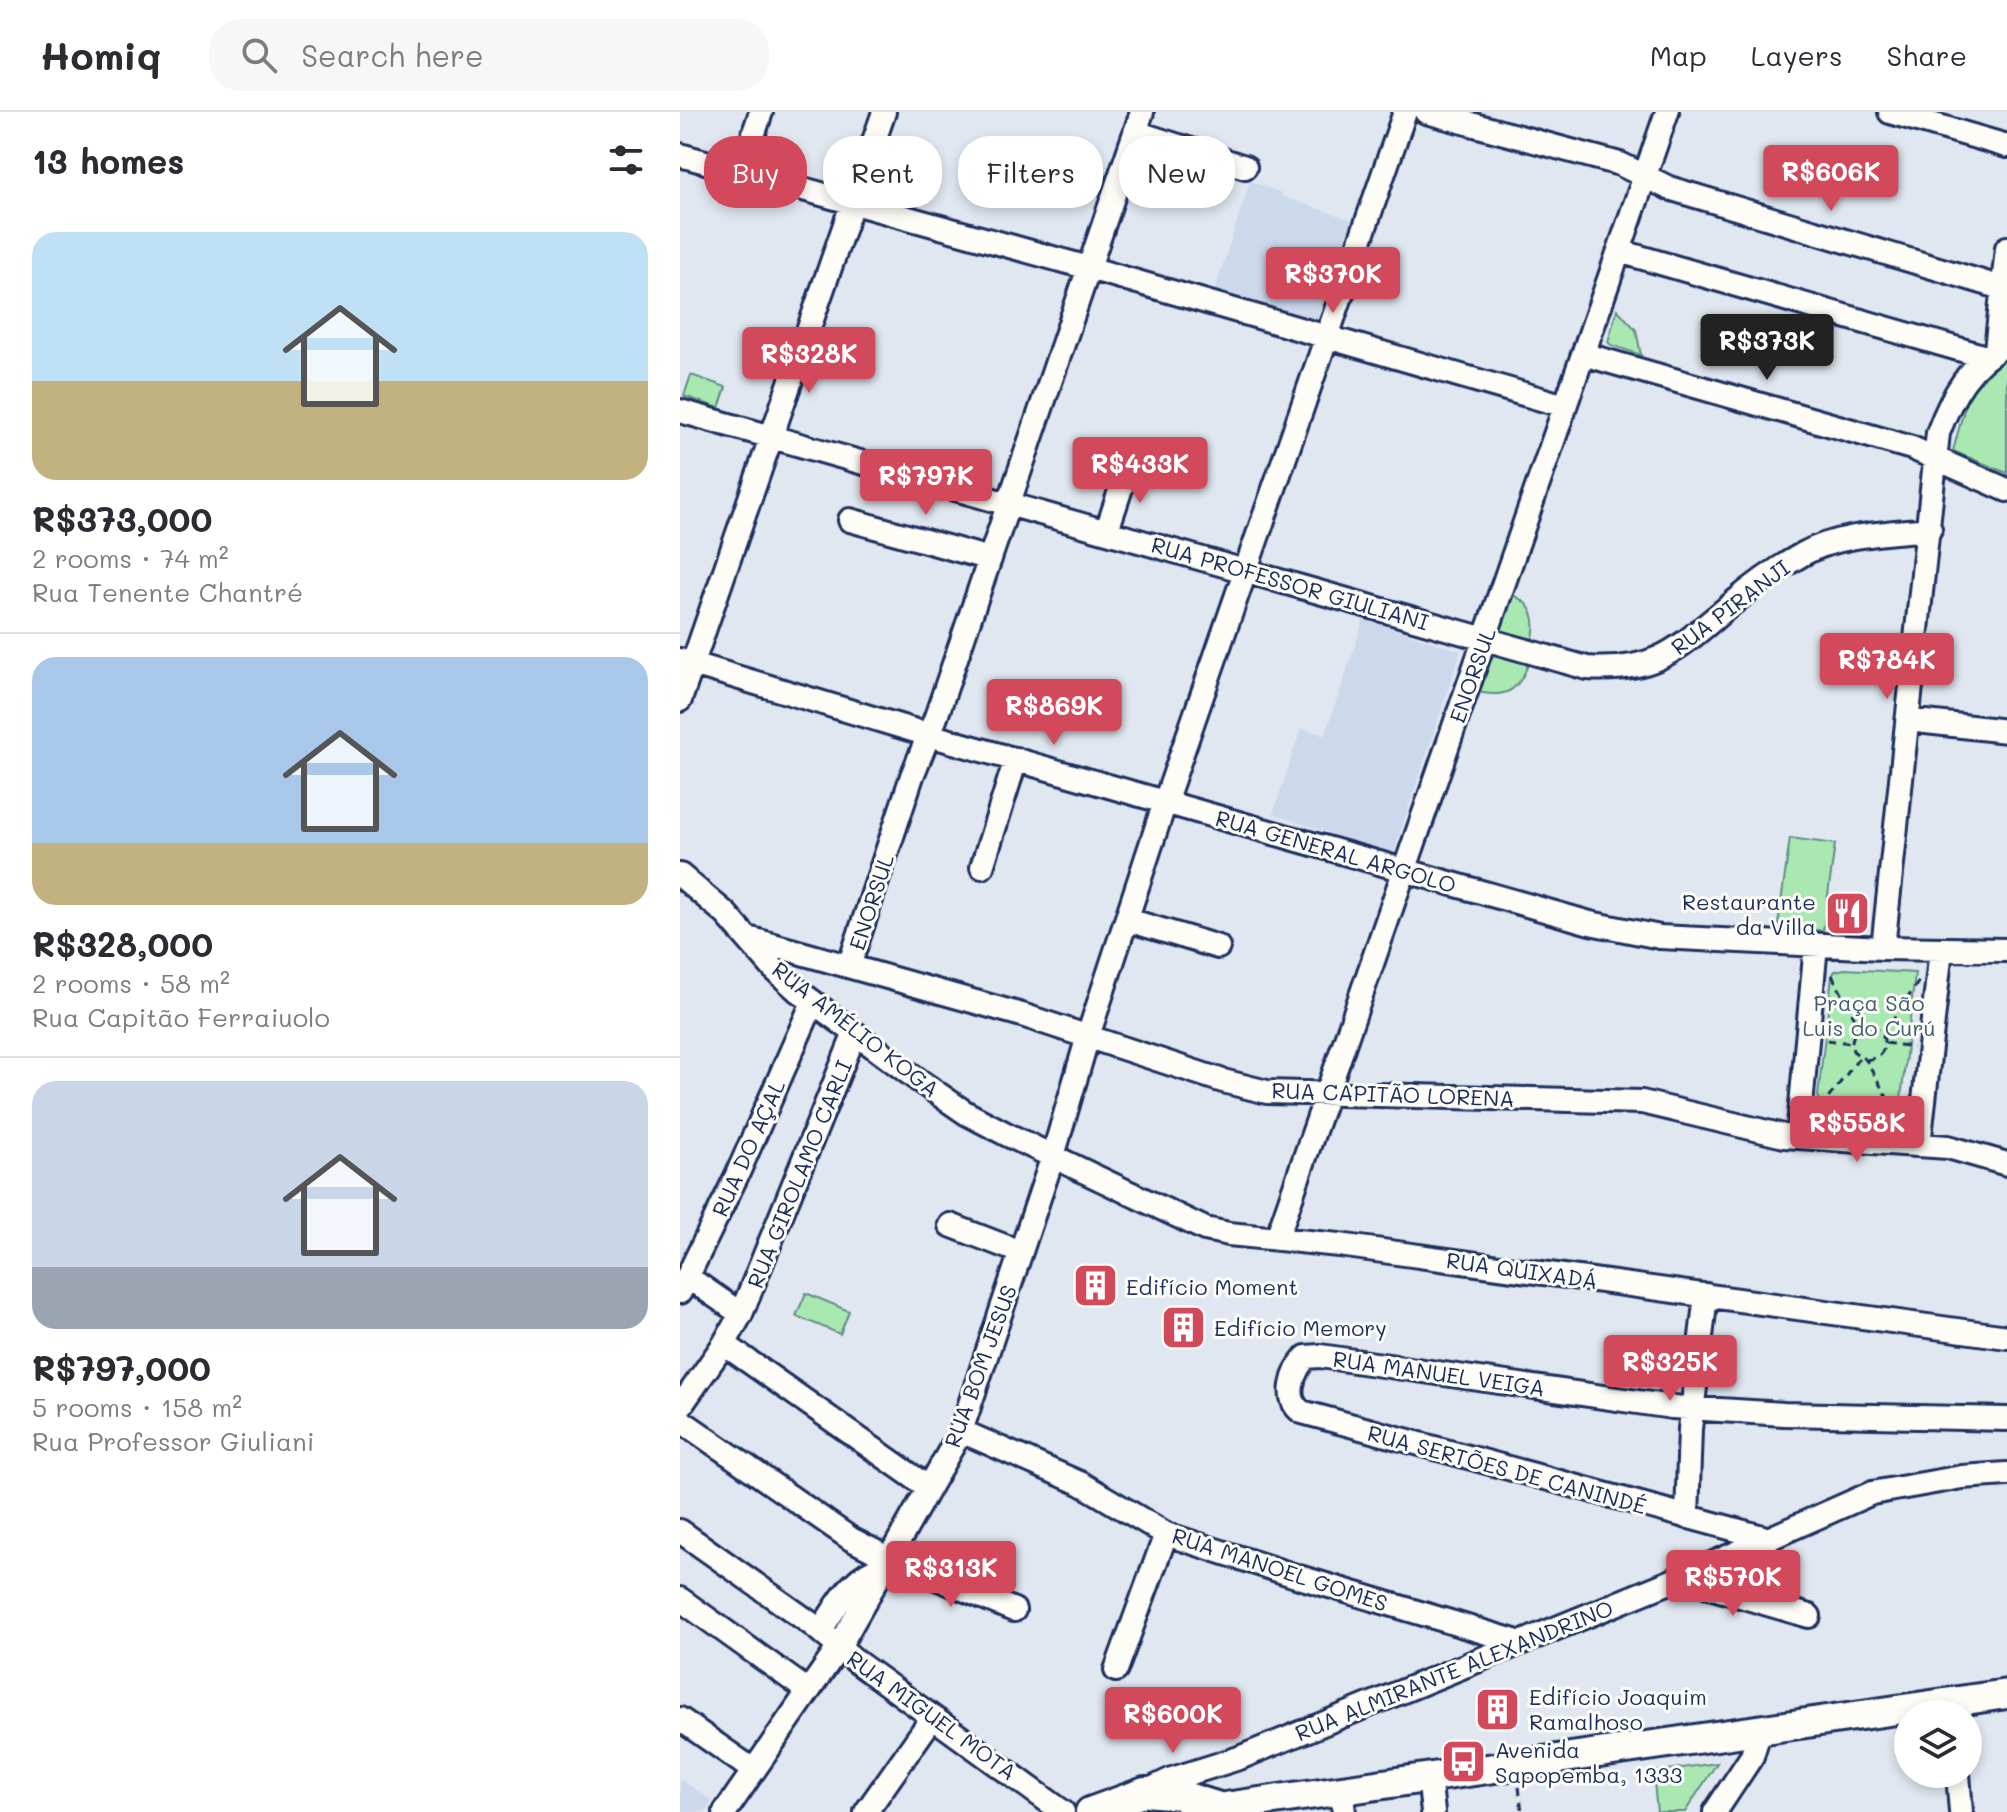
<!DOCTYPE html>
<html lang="en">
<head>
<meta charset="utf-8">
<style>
  :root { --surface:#fff; --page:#f7f7f7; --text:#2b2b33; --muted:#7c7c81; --line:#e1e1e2; --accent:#d1495b }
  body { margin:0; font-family:Mali,sans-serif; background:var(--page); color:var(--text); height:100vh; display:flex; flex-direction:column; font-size:30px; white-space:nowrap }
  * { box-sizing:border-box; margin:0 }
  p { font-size:26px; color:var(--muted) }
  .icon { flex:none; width:44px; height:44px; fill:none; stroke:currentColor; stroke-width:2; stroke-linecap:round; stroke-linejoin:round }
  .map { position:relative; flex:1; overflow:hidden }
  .panel { display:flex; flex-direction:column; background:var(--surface); width:680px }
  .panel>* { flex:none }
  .hud { position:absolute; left:24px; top:24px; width:760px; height:72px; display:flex; gap:16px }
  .buttons { position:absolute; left:1214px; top:1588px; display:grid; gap:16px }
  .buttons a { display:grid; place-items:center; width:88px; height:88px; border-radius:50%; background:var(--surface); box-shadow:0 4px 12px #0003; font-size:40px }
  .price { position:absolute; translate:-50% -68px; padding:0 18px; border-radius:8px; background:var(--accent); color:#fff; font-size:26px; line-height:52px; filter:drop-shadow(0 2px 4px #0008) }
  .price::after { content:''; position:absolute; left:50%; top:48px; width:24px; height:18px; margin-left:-12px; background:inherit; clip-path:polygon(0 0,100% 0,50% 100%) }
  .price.selected { background:#222; color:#fff }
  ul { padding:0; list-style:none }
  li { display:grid; align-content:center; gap:16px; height:424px; padding:0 32px }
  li+li { border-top:2px solid var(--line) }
  li span { display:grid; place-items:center; height:248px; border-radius:24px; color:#555 }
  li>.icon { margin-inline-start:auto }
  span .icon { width:144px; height:144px; fill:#fffc; stroke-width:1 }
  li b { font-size:34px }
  h2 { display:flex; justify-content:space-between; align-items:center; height:96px; padding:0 32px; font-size:34px }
  .pill { padding:0 28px; border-radius:32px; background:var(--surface); box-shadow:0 4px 12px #0003; font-size:28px; line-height:72px }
  .pill.selected { background:var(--accent); color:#fff }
  header { display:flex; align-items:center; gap:48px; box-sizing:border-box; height:112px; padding:0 40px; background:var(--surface); border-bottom:2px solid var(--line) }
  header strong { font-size:38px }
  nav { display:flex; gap:44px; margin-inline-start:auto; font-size:28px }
  .search { width:560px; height:72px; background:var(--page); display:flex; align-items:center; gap:20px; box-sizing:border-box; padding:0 28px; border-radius:32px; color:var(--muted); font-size:30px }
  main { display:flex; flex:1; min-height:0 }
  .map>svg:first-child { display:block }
  .built { fill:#ccd8ec }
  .green { fill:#a9e9b1; stroke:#628c88; stroke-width:2 }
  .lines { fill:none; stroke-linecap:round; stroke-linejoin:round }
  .minor-casing { stroke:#1b2f5e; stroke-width:28 }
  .major-casing { stroke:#1b2f5e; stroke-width:34 }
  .path { stroke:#1b2f5e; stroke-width:3; stroke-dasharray:8 6; stroke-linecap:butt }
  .minor { stroke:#fdfcf7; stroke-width:22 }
  .major { stroke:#fdfcf7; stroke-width:28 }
  .labels { text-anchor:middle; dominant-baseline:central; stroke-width:6; stroke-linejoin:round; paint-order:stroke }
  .street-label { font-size:22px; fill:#1b2f5e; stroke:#fdfcf7 }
  .poi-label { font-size:22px; fill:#1b2f5e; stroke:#fdfcf7; text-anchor:start }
  .park-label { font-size:22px; fill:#3e5e73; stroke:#fdfcf7 }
</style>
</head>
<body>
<header>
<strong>Homiq</strong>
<div class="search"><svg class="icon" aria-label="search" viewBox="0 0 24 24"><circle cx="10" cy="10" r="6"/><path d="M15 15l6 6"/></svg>Search here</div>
<nav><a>Map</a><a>Layers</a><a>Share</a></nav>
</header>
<main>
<section class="panel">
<h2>13 homes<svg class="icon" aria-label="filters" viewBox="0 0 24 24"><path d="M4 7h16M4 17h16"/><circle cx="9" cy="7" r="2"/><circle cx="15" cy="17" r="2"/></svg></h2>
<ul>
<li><span style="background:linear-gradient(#bfe0f5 60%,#c2b280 0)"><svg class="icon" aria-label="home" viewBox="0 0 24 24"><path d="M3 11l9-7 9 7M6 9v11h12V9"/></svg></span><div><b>R$373,000</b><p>2 rooms · 74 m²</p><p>Rua Tenente Chantré</p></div></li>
<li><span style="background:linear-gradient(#a9c7e8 75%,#c2b280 0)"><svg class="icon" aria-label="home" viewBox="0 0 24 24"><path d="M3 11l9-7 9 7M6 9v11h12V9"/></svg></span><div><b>R$328,000</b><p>2 rooms · 58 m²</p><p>Rua Capitão Ferraiuolo</p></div></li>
<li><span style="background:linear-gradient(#c9d6e8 75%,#9aa5b1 0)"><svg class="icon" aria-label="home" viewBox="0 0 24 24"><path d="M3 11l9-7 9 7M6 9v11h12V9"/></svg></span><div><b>R$797,000</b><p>5 rooms · 158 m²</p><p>Rua Professor Giuliani</p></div></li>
</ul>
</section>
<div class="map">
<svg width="1327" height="1700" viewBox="0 0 1327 1700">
  <rect width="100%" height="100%" fill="#e0e7f0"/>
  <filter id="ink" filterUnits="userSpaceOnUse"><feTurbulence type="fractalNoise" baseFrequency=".0125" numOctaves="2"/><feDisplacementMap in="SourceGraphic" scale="16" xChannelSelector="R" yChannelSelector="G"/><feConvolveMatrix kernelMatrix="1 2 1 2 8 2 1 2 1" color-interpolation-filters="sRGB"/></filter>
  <g filter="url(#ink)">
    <path class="built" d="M570,69l31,12v3l71,24 -36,102 -102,-29z
      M684,507l97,32 -68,203 -120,-40 28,-86 24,7z
      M0,1667l32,22 -7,11h-25z"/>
    <path class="green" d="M937,197l19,21 5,25 -30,-10 -3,-3z
      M1327,240v121l-54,-22 15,-56 25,-39z
      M11,263l35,12 -7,21 -35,-12z
      M823,480c28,7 37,25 28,53l-42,-12z
      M805,534l45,13c-11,34 -25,41 -60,31z
      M1110,726l45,6 -12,87 -45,-6z
      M1165,857l70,4 -16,145 -5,6 -67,-6 -9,-22 14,-120 3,-5z
      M126,1181l43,18 -9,23 -44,-18z
      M1037,1651l-32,49h-28l-4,-40z"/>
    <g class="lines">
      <defs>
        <path id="minor" d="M746,0l194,52 49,24 333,100
          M1210,0l117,34
          M455,20l110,35
          M0,43l409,113 476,138
          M61,60l20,-60
          M939,139l367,106
          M1316,238l11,-102
          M903,242l329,94 95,42
          M0,299l907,257c73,5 93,-22 146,-65 21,-18 45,-35 70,-49 36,-20 86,-21 127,-25
          M170,408l140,39
          M427,418l22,-66
          M0,548l249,75 661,188 70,14 223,11 124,2
          M0,588l204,-588
          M1228,608l99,11
          M302,755l34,-108
          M0,763l46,39 48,55 23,21 124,92 45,31 42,22 197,94 24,5 110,11 668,92
          M448,808l90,27
          M68,826l274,77 201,66 44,11 375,10 142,34 164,11 59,17
          M1203,836l55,-515c14,-38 32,-70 69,-89
          M169,854l63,-190 24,-59 206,-605
          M1118,1025l18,-192
          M1239,1033l22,-196
          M270,1113l70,27
          M597,1126l390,-1126
          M9,1166l52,36
          M0,1180l57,-117 76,-173
          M44,1232l205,144
          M0,1295l44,-63 17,-30 114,-281
          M0,1308l171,119 37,19 126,52
          M281,1319l121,53 84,50 133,43 222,66
          M1007,1405l3,-88 16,-134
          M0,1419l133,94 45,38 205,149
          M1090,1427l-468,-127c-19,-12 -9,-41 4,-55l14,-1 352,51 112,7 223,5
          M1020,1457l8,17 5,2 96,28
          M0,1487l128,92
          M140,1519c19,-27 30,-55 64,-65
          M436,1558l50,-136
          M0,1607l73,51
          M1278,1662l3,38
          M749,1664l4,36
          M661,1679l3,21
          M465,1680l27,-13 67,-21 443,-181 190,-84 90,-16 45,-3
          M45,1700l114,-165 122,-216 92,-275 35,-120 77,-234 240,-690
          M186,1700l66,-94
          M1035,1700l37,-56 8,-27"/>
        <path id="major" d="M410,1700l55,-20 36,3 35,11
          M510,1700l817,-118"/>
      </defs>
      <use href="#minor" class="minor-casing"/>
      <use href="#major" class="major-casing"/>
      <path class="path" d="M1152,863l28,53
        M1203,923l36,-54
        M1147,928l24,3
        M1205,931l28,4
        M1186,948c8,-1 17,-4 18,-14 4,-26 -39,-27 -31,5l13,9 36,64
        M1140,997l39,-51
        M839,1675l3,25"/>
      <use href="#minor" class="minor"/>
      <use href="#major" class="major"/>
    </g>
  </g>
  <defs>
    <symbol id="restaurant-square" viewBox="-11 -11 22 22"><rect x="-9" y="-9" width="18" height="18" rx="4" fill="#d1495b" stroke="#fdfcf7"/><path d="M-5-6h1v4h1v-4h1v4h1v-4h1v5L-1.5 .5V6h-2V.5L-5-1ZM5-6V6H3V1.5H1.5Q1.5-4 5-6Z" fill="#fff"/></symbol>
    <symbol id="building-square" viewBox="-11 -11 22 22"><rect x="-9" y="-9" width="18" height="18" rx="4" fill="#d1495b" stroke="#fdfcf7"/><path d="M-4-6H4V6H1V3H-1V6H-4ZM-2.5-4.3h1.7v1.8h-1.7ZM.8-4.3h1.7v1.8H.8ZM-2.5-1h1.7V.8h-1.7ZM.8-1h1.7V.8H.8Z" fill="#fff"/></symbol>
    <symbol id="bus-square" viewBox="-11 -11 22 22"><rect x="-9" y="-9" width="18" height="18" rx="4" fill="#d1495b" stroke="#fdfcf7"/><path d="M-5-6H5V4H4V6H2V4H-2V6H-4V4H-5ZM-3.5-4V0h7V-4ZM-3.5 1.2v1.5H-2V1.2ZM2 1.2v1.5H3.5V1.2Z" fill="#fff"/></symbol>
  </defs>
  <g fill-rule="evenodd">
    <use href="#restaurant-square" x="1142" y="776" width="51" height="51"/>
    <use href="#building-square" x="390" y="1148" width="51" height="51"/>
    <use href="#building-square" x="478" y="1190" width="51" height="51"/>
    <use href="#building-square" x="792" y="1572" width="51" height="51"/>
    <use href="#bus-square" x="758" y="1624" width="51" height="51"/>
  </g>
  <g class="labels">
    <g class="street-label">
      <text transform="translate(610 471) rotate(16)">RUA PROFESSOR GIULIANI</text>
      <text transform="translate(1050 495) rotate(-37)">RUA PIRANJI</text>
      <text transform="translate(792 563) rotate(-71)">ENORSUL</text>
      <text transform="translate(656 739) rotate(16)">RUA GENERAL ARGOLO</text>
      <text transform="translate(191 790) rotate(-72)">ENORSUL</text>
      <text transform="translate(176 917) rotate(38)">RUA AMÉLIO KOGA</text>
      <text transform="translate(713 982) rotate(2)">RUA CAPITÃO LORENA</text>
      <text transform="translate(68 1036) rotate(-66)">RUA DO AÇAL</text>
      <text transform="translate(119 1062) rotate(-68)">RUA GIROLAMO CARLI</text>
      <text transform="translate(842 1158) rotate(8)">RUA QUIXADÁ</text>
      <text transform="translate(300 1254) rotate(-70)">RUA BOM JESUS</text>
      <text transform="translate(759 1261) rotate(8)">RUA MANUEL VEIGA</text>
      <text transform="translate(827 1357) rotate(15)">RUA SERTÕES DE CANINDÉ</text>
      <text transform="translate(600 1457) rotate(18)">RUA MANOEL GOMES</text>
      <text transform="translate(774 1558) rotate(-22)">RUA ALMIRANTE ALEXANDRINO</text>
      <text transform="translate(252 1603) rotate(36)">RUA MIGUEL MOTA</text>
    </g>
    <g class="poi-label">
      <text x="1136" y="789" text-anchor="end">Restaurante<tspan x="1136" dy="25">da Villa</tspan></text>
      <text x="446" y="1174">Edifício Moment</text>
      <text x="534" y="1215">Edifício Memory</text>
      <text x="849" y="1584">Edifício Joaquim<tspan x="849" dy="25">Ramalhoso</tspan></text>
      <text x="815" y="1637">Avenida<tspan x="815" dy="25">Sapopemba, 1333</tspan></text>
    </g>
    <g class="park-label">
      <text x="1189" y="890">Praça São<tspan x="1189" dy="25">Luis do Curú</tspan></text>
    </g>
  </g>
</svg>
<div class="buttons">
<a><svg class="icon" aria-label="layers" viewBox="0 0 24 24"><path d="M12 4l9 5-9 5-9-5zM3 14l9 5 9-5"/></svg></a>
</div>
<b class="price" style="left:1151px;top:101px">R$606K</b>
<b class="price" style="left:653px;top:203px">R$370K</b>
<b class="price selected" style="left:1087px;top:270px">R$373K</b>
<b class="price" style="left:129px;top:283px">R$328K</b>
<b class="price" style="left:460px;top:393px">R$433K</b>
<b class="price" style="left:246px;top:405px">R$797K</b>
<b class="price" style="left:1207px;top:589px">R$784K</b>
<b class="price" style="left:374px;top:635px">R$869K</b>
<b class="price" style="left:1177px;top:1052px">R$558K</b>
<b class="price" style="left:990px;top:1291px">R$325K</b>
<b class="price" style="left:271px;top:1497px">R$313K</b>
<b class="price" style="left:1053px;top:1506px">R$570K</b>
<b class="price" style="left:493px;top:1643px">R$600K</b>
<div class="hud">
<a class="pill selected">Buy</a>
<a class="pill">Rent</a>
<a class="pill">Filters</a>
<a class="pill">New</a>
</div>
</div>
</main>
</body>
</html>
